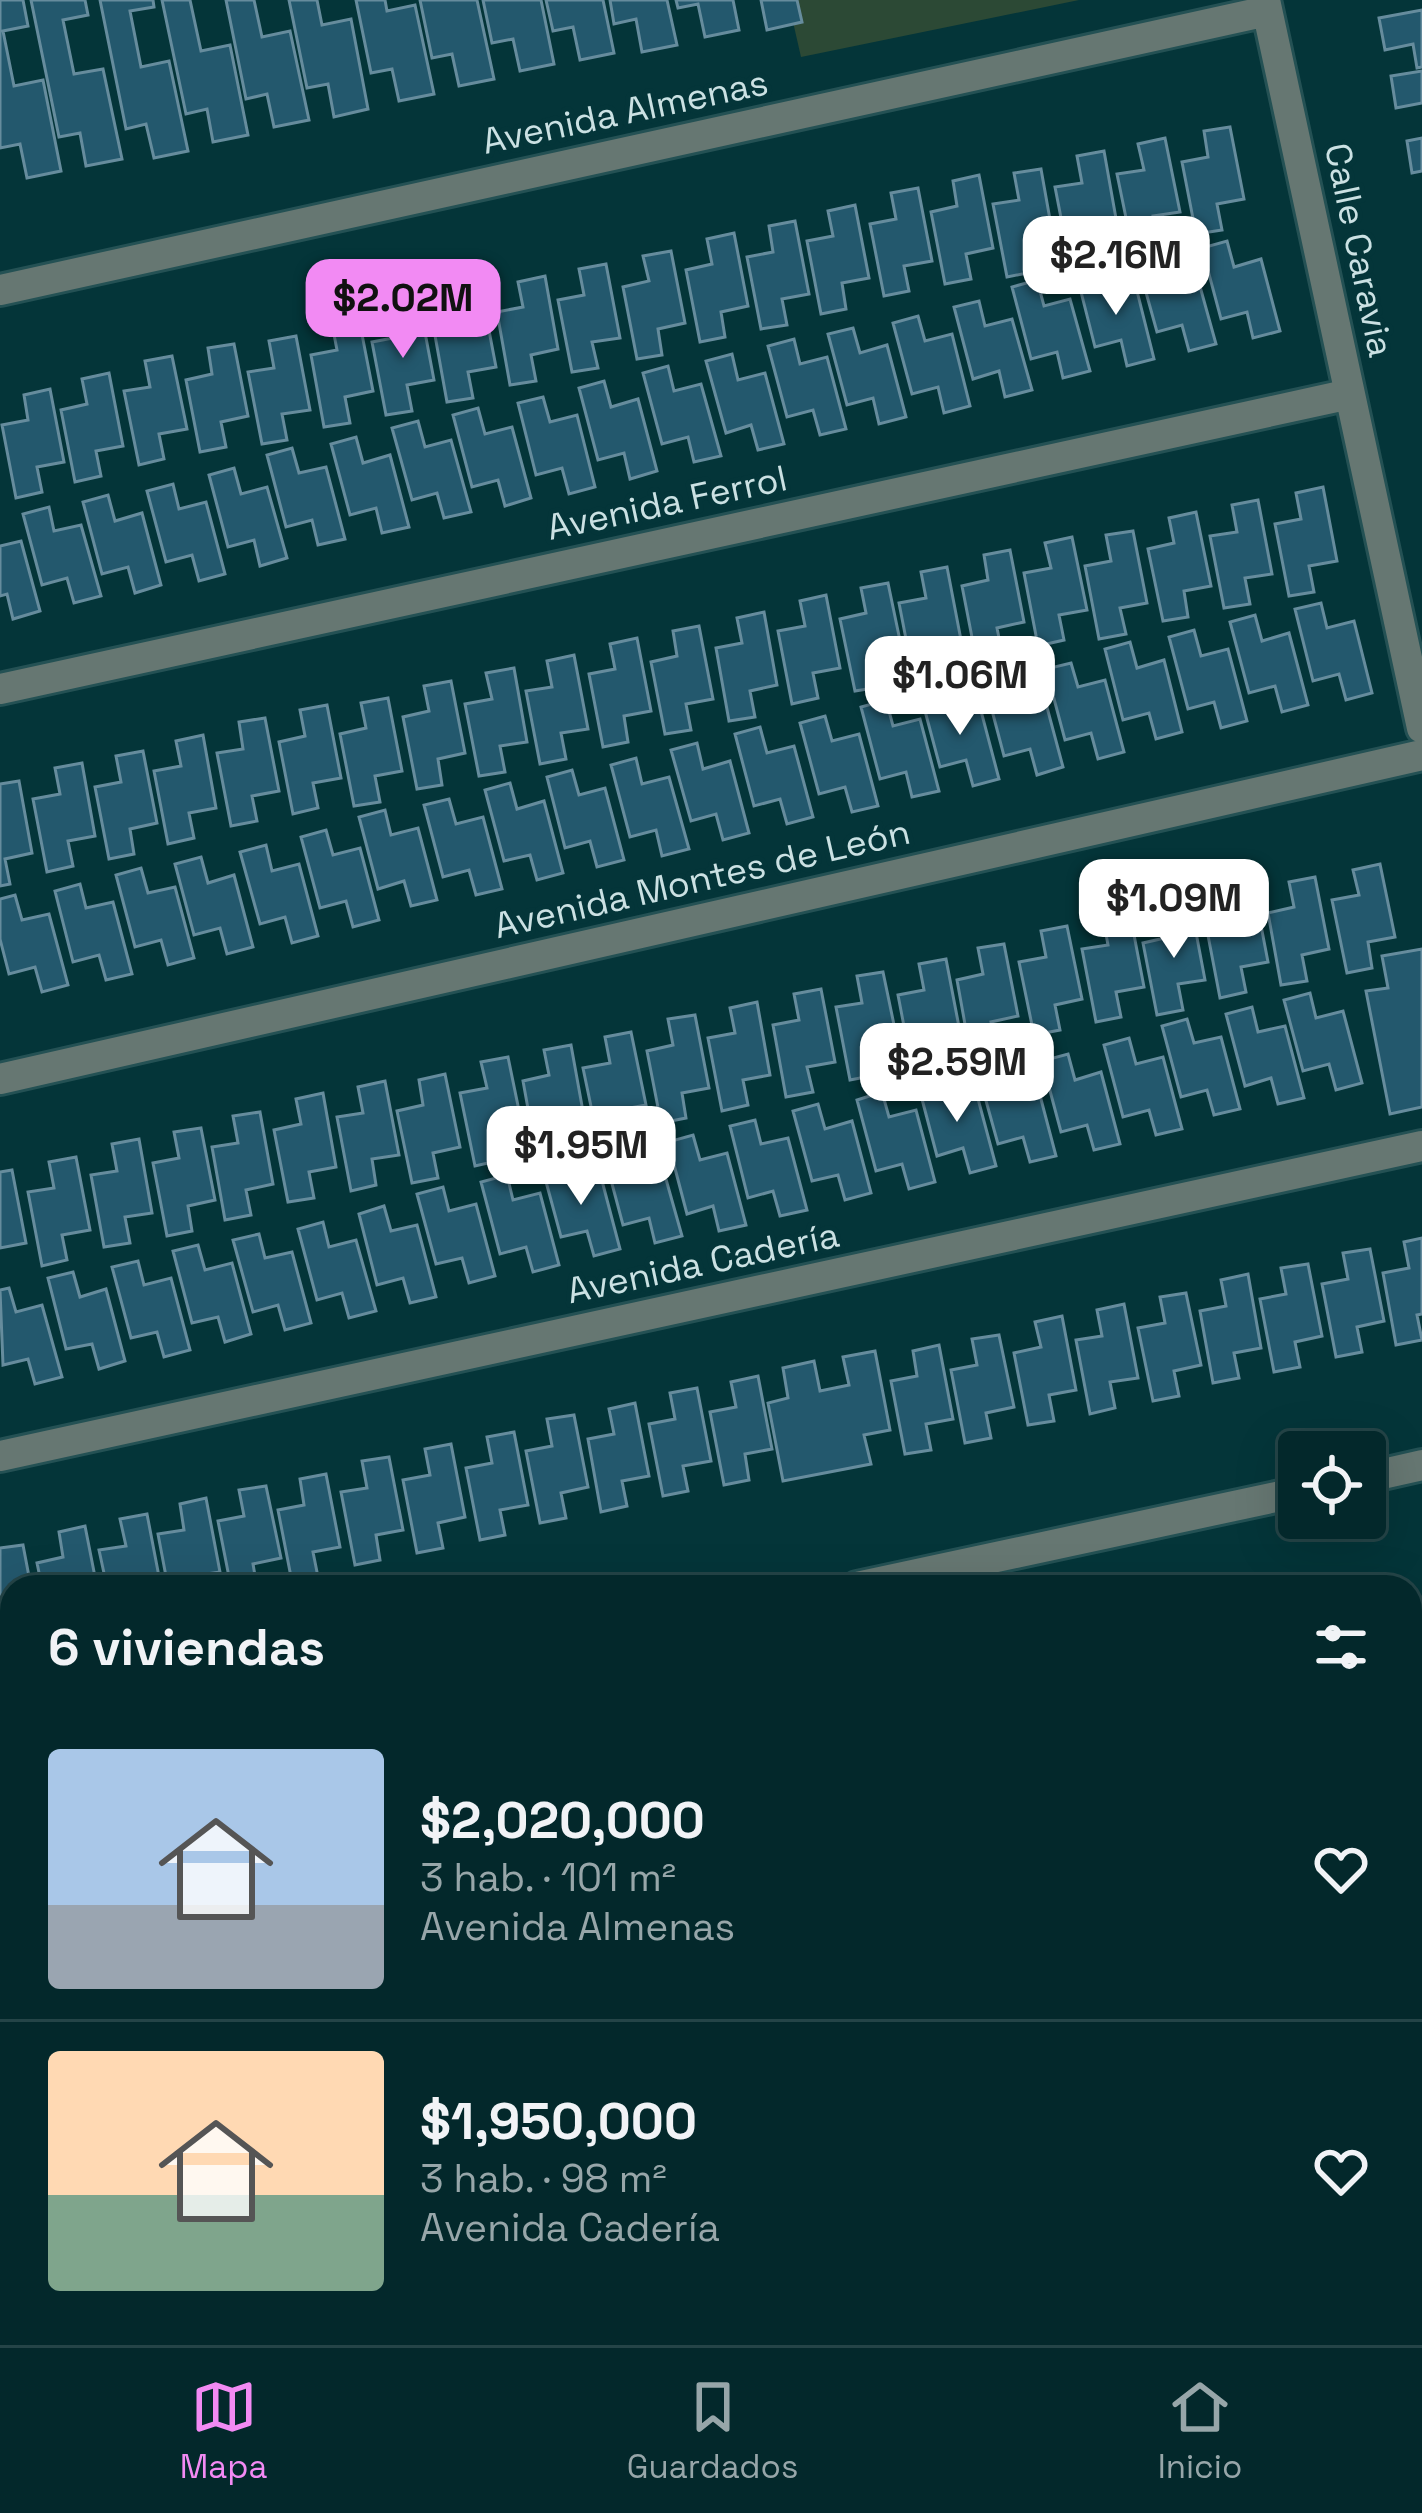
<!DOCTYPE html>
<html lang="es">
<head>
<meta charset="utf-8">
<style>
  :root { --surface:#03282b; --page:#113437; --text:#f1f3f6; --muted:#97a6a9; --line:#244447; --accent:#f28af3 }
  body { margin:0; font-family:"Space Grotesk",sans-serif; background:var(--page); color:var(--text); height:100vh; display:flex; flex-direction:column; font-size:45px; white-space:nowrap }
  * { box-sizing:border-box; margin:0 }
  p { font-size:39px; color:var(--muted) }
  .icon { flex:none; width:66px; height:66px; fill:none; stroke:currentColor; stroke-width:2; stroke-linecap:round; stroke-linejoin:round }
  .map { position:relative; flex:1; overflow:hidden }
  .panel { position:absolute; left:0px; top:1575px; width:1422px; height:771px; display:flex; flex-direction:column; background:var(--surface); border-radius:36px 36px 0 0; box-shadow:0 12px 48px #0002,0 0 0 3px var(--line) }
  .panel>* { flex:none }
  .fabs { position:absolute; left:1278px; top:1431px; display:grid; gap:24px }
  .fabs a { display:grid; place-items:center; width:108px; height:108px; border-radius:12px; background:var(--surface); box-shadow:0 12px 48px #0002,0 0 0 3px var(--line); font-size:60px }
  .price { position:absolute; translate:-50% -102px; padding:0 27px; border-radius:24px; background:#fff; color:#222; font-size:39px; line-height:78px; filter:drop-shadow(0 3px 6px #0008) }
  .price::after { content:''; position:absolute; left:50%; top:72px; width:36px; height:27px; margin-left:-18px; background:inherit; clip-path:polygon(0 0,100% 0,50% 100%) }
  .price.active { background:var(--accent); color:#111 }
  ul { padding:0; list-style:none }
  li { display:flex; align-items:center; gap:36px; height:300px; padding:0 48px }
  li+li { border-top:3px solid var(--line) }
  li span { display:grid; place-items:center; flex:none; width:336px; height:240px; border-radius:12px; color:#555 }
  li>.icon { margin-inline-start:auto }
  span .icon { width:144px; height:144px; fill:#fffc; stroke-width:1 }
  li b { font-size:51px }
  h2 { display:flex; justify-content:space-between; align-items:center; height:144px; padding:0 48px; font-size:51px }
  .tabs { display:flex; justify-content:space-around; align-items:center; height:168px; border-top:3px solid var(--line); background:var(--surface); font-size:33px; color:var(--muted) }
  .tabs a { display:grid; justify-items:center; gap:6px }
  .tabs .active { color:var(--accent) }
  .map>svg:first-child { display:block }
  .green { fill:#2c4935 }
  .building { fill:#23586d; stroke:#668c9d; stroke-width:3 }
  .lines { fill:none; stroke-linecap:round; stroke-linejoin:round }
  .minor-casing { stroke:#245154; stroke-width:36 }
  .minor { stroke:#667772; stroke-width:30 }
  .labels { text-anchor:middle; dominant-baseline:central; stroke-width:10; stroke-linejoin:round; paint-order:stroke }
  .street-label { font-size:36px; fill:#cbe1e3; stroke:#043539 }
</style>
</head>
<body>
<div class="map">
<svg width="1422" height="2345" viewBox="0 0 1422 2345">
  <rect width="100%" height="100%" fill="#043539"/>
  <path class="green" d="M788,0h291l-278,57z"/>
  <path class="building" d="M0,0h23l5,26 -25,5 11,55 29,-6 18,91 -34,7 -7,-34 -20,4z
    M31,0h54l3,15 -25,5 11,54 29,-5 19,90 -36,7 -6,-33 -21,4z
    M100,0h53l1,7 -24,4 11,56 28,-6 19,90 -34,7 -8,-34 -20,5z
    M162,0h28l11,51 29,-6 18,90 -35,7 -6,-33 -21,5z
    M226,0h28l8,37 28,-6 19,89 -35,7 -7,-33 -21,5z
    M289,0h28l5,25 29,-6 17,90 -34,8 -6,-33 -21,4z
    M356,0h29l2,11 28,-6 19,89 -35,7 -7,-32 -21,4z
    M420,0h57l17,79 -35,7 -7,-32 -20,4z
    M483,0h58l13,64 -34,7 -7,-32 -21,4z
    M546,0h57l11,53 -34,7 -7,-33 -20,4z
    M610,0h57l10,45 -35,7 -6,-33 -22,5z
    M676,0h57l6,30 -34,7 -7,-33 -20,4z
    M761,0h36l5,22 -35,8z
    M1422,10v57l-5,1 -4,-24 -28,6 -6,-32z
    M1422,71v32l-26,5 -5,-32z
    M1230,127l14,72 -27,5 5,26 -26,4 -14,-72 26,-5 -4,-26z
    M1165,138l15,74 -27,4 4,26 -25,5 -15,-73 27,-4 -6,-26z
    M1422,138v33l-10,2 -5,-32z
    M1104,151l13,73 -27,5 5,26 -26,4 -14,-72 27,-4 -5,-27z
    M1041,169l13,73 -27,5 5,25 -25,5 -14,-73 26,-4 -5,-27z
    M979,175l14,73 -27,6 5,25 -26,5 -14,-72 26,-6 -4,-25z
    M918,188l14,73 -28,5 5,25 -25,5 -14,-72 26,-5 -5,-26z
    M855,205l14,73 -27,5 4,26 -25,5 -14,-73 26,-5 -5,-25z
    M795,221l14,73 -27,5 5,26 -26,4 -14,-72 26,-5 -4,-26z
    M734,233l14,73 -27,6 4,25 -25,5 -14,-72 26,-6 -5,-25z
    M1227,241l7,26 27,-8 19,72 -27,7 -6,-26 -26,7 -19,-71z
    M671,251l14,72 -27,6 4,26 -25,4 -14,-72 26,-6 -6,-25z
    M1163,253l6,26 27,-7 20,72 -27,7 -7,-26 -25,7 -20,-72z
    M606,264l14,74 -28,4 6,26 -26,4 -14,-72 26,-5 -5,-26z
    M1102,269l6,26 28,-8 18,72 -27,7 -6,-26 -26,7 -18,-71z
    M545,276l13,73 -27,6 5,26 -26,4 -13,-73 26,-5 -5,-25z
    M1037,280l7,26 26,-7 20,72 -27,7 -6,-26 -26,7 -19,-72z
    M482,294l14,73 -28,5 5,26 -26,4 -13,-72 26,-5 -5,-26z
    M979,301l6,25 27,-7 20,71 -27,7 -6,-26 -26,8 -19,-72z
    M420,306l14,74 -27,5 5,26 -26,4 -14,-73 26,-5 -5,-25z
    M918,316l7,25 27,-7 18,72 -26,7 -6,-26 -26,7 -19,-71z
    M359,319l14,72 -28,6 5,26 -26,4 -13,-72 26,-5 -5,-26z
    M853,328l7,25 27,-8 19,72 -27,7 -6,-26 -26,7 -19,-71z
    M296,336l14,74 -28,4 5,26 -25,4 -14,-72 26,-4 -5,-27z
    M794,339l6,25 27,-7 19,72 -26,6 -7,-25 -26,7 -19,-71z
    M234,344l14,72 -27,6 5,25 -26,5 -14,-72 26,-6 -4,-26z
    M732,354l6,26 27,-7 19,71 -26,6 -7,-25 -25,8 -20,-72z
    M172,356l15,73 -28,5 5,25 -25,6 -15,-74 26,-4 -5,-26z
    M668,366l6,25 27,-7 20,72 -27,6 -6,-25 -26,7 -19,-71z
    M109,373l14,73 -27,5 5,25 -26,6 -14,-72 26,-6 -5,-25z
    M604,381l7,26 27,-8 19,72 -27,8 -6,-26 -26,7 -19,-72z
    M50,389l14,73 -27,5 5,25 -26,6 -14,-73 26,-5 -4,-25z
    M543,397l7,25 27,-7 18,72 -26,7 -7,-26 -26,7 -18,-72z
    M478,408l7,26 27,-7 19,71 -26,8 -7,-26 -26,7 -19,-72z
    M418,421l7,26 26,-7 20,72 -27,6 -7,-25 -25,7 -20,-72z
    M356,437l7,26 27,-8 19,72 -27,6 -6,-25 -26,7 -19,-71z
    M292,448l7,25 27,-6 19,72 -27,6 -6,-25 -26,7 -19,-72z
    M234,468l7,26 26,-7 20,71 -27,8 -6,-26 -26,7 -19,-72z
    M173,484l6,25 27,-7 19,72 -26,7 -7,-26 -26,7 -19,-71z
    M1323,487l14,74 -28,5 5,26 -25,4 -14,-72 26,-5 -5,-26z
    M108,495l7,26 27,-8 19,72 -26,8 -7,-26 -26,7 -19,-72z
    M1258,500l14,74 -27,4 5,26 -26,4 -14,-72 27,-4 -5,-27z
    M49,507l5,24 27,-6 20,71 -27,7 -7,-25 -25,7 -19,-71z
    M1196,512l15,74 -27,5 4,26 -25,4 -15,-72 26,-6 -5,-25z
    M1133,531l14,72 -27,5 6,26 -27,5 -14,-73 26,-5 -5,-26z
    M1072,537l15,73 -28,5 5,25 -26,6 -14,-73 27,-5 -6,-25z
    M21,541l19,70 -27,8 -6,-25 -7,2v-50z
    M1010,550l14,72 -27,6 5,25 -26,5 -14,-72 26,-6 -4,-25z
    M947,567l14,73 -27,5 5,26 -26,4 -14,-72 27,-5 -5,-26z
    M888,583l15,72 -28,6 5,26 -25,4 -15,-72 26,-6 -5,-25z
    M826,595l14,73 -27,5 5,25 -26,6 -14,-73 27,-5 -5,-25z
    M1321,603l6,25 27,-7 18,72 -26,7 -7,-26 -26,7 -18,-72z
    M764,612l13,73 -27,6 5,26 -26,4 -13,-73 26,-5 -5,-25z
    M1255,615l7,26 27,-8 19,72 -26,7 -7,-26 -26,7 -19,-71z
    M699,626l14,73 -27,5 5,26 -26,4 -14,-72 26,-6 -4,-25z
    M1194,630l7,26 27,-7 19,72 -26,7 -7,-26 -26,7 -19,-72z
    M637,638l14,73 -27,5 4,26 -25,5 -14,-73 26,-5 -5,-25z
    M1130,642l7,26 27,-8 18,72 -26,7 -7,-26 -26,7 -18,-71z
    M574,655l14,74 -27,4 5,26 -26,5 -14,-73 26,-4 -5,-26z
    M1071,663l7,24 27,-7 19,72 -26,7 -7,-26 -26,7 -19,-71z
    M514,668l13,74 -27,4 5,26 -26,4 -14,-72 27,-5 -6,-26z
    M1011,678l6,25 27,-7 19,71 -26,8 -7,-26 -26,7 -19,-72z
    M451,681l14,72 -27,6 4,26 -25,4 -14,-72 26,-6 -5,-25z
    M946,690l7,24 27,-7 19,72 -26,7 -7,-26 -26,7 -19,-71z
    M388,698l14,73 -27,5 5,26 -26,4 -14,-72 26,-6 -5,-25z
    M886,700l7,26 27,-7 19,72 -27,6 -6,-25 -26,7 -19,-72z
    M327,705l14,73 -28,5 5,25 -25,6 -14,-72 26,-6 -5,-26z
    M825,716l7,25 27,-7 19,72 -26,6 -7,-25 -26,7 -19,-71z
    M265,718l14,73 -27,5 5,25 -26,5 -14,-73 26,-4 -4,-27z
    M760,727l7,26 27,-7 19,71 -26,7 -7,-25 -26,7 -19,-72z
    M203,735l13,73 -27,5 5,25 -26,6 -14,-73 27,-5 -5,-25z
    M697,743l6,26 27,-8 19,72 -26,7 -7,-26 -25,7 -20,-71z
    M143,751l14,72 -27,6 4,25 -25,5 -14,-72 26,-5 -5,-26z
    M636,758l6,26 27,-7 20,72 -27,7 -6,-26 -26,7 -19,-72z
    M82,763l13,73 -27,5 5,25 -26,6 -14,-73 27,-5 -5,-26z
    M572,770l7,25 26,-7 19,72 -27,7 -7,-26 -25,7 -18,-71z
    M19,781l13,72 -27,6 5,25 -10,2v-102z
    M510,783l7,26 27,-8 19,72 -26,7 -7,-25 -26,6 -19,-71z
    M449,799l7,25 27,-7 19,72 -26,6 -7,-25 -26,7 -19,-72z
    M385,810l6,25 27,-7 19,72 -26,6 -7,-25 -26,8 -19,-72z
    M326,830l7,25 27,-7 19,72 -26,7 -7,-26 -26,7 -19,-71z
    M266,845l6,26 27,-7 19,72 -26,7 -7,-26 -25,7 -20,-72z
    M201,857l7,26 26,-8 19,72 -26,7 -7,-26 -26,7 -19,-71z
    M1380,864l15,73 -27,5 4,26 -25,5 -15,-73 27,-5 -6,-25z
    M141,868l7,25 27,-6 19,71 -26,7 -7,-25 -26,7 -19,-72z
    M1315,877l14,72 -27,6 5,26 -26,4 -13,-72 26,-6 -5,-25z
    M80,884l6,24 27,-6 19,72 -26,6 -7,-25 -26,7 -18,-71z
    M1254,889l14,73 -27,5 5,25 -26,6 -14,-73 26,-5 -5,-25z
    M15,895l7,25 27,-6 19,71 -26,7 -7,-25 -26,7 -9,-35v-40z
    M1191,906l14,74 -27,4 5,26 -26,5 -14,-72 26,-6 -4,-25z
    M1130,914l14,73 -28,5 5,25 -25,5 -14,-73 26,-4 -5,-27z
    M1067,926l15,73 -27,6 5,25 -26,5 -15,-73 27,-5 -5,-26z
    M1004,944l14,72 -27,6 6,25 -27,5 -13,-72 26,-6 -5,-26z
    M1422,949v158l-32,7 -24,-123 22,-3 -6,-32z
    M946,959l14,73 -28,6 5,25 -25,5 -14,-73 26,-5 -5,-26z
    M883,972l15,72 -27,6 5,25 -26,5 -14,-73 26,-4 -5,-27z
    M821,989l14,73 -28,5 6,25 -27,5 -13,-72 26,-5 -5,-26z
    M1310,993l6,25 27,-7 19,72 -26,7 -7,-26 -26,7 -19,-71z
    M757,1002l13,73 -27,5 5,25 -26,6 -14,-73 27,-5 -5,-25z
    M1252,1007l6,25 27,-6 19,72 -26,6 -7,-26 -26,8 -19,-72z
    M695,1015l14,73 -27,5 4,25 -25,5 -14,-72 26,-6 -5,-26z
    M1187,1019l7,24 27,-6 19,72 -26,6 -7,-25 -26,7 -19,-71z
    M631,1032l15,73 -27,5 5,25 -26,5 -15,-72 27,-5 -5,-26z
    M1129,1038l7,26 27,-7 19,72 -26,6 -7,-25 -26,7 -19,-72z
    M571,1045l13,72 -27,6 5,25 -26,5 -13,-72 26,-6 -5,-25z
    M1068,1054l7,26 26,-8 19,72 -26,6 -7,-25 -26,7 -19,-71z
    M508,1057l15,73 -27,5 5,25 -26,6 -15,-73 27,-5 -6,-26z
    M1004,1065l6,26 27,-7 19,72 -26,6 -7,-25 -25,7 -20,-72z
    M445,1074l15,73 -27,6 5,25 -26,5 -15,-72 26,-6 -4,-25z
    M944,1077l6,25 27,-7 19,71 -26,7 -7,-25 -26,8 -19,-72z
    M385,1081l14,74 -27,4 4,26 -25,6 -14,-74 26,-4 -5,-26z
    M882,1092l7,25 27,-7 19,72 -26,7 -7,-25 -26,7 -19,-71z
    M323,1093l13,74 -27,5 5,26 -26,4 -14,-72 27,-6 -5,-25z
    M818,1104l7,25 27,-8 19,72 -26,7 -7,-25 -26,6 -19,-70z
    M260,1112l13,72 -27,6 5,25 -26,5 -13,-73 26,-4 -5,-27z
    M755,1120l6,24 27,-6 19,72 -27,6 -7,-25 -25,7 -18,-72z
    M201,1128l14,72 -27,6 4,25 -25,5 -14,-73 26,-5 -5,-26z
    M693,1135l7,25 27,-7 19,72 -27,6 -6,-25 -26,8 -19,-72z
    M139,1139l13,74 -27,4 5,26 -26,4 -13,-72 26,-4 -5,-27z
    M629,1146l7,25 26,-6 20,71 -27,7 -6,-25 -26,7 -19,-71z
    M76,1157l14,73 -28,5 5,25 -25,6 -14,-74 26,-4 -5,-26z
    M568,1160l7,25 26,-8 19,72 -26,7 -7,-25 -26,6 -19,-70z
    M12,1170l14,73 -26,5v-76z
    M507,1175l6,25 27,-7 19,72 -26,7 -7,-25 -26,7 -19,-72z
    M443,1187l6,24 27,-7 19,72 -26,7 -7,-25 -26,6 -19,-70z
    M384,1206l7,25 26,-6 19,72 -26,6 -7,-25 -26,7 -18,-71z
    M323,1222l6,25 27,-7 20,71 -27,7 -7,-25 -25,7 -19,-71z
    M259,1234l6,24 27,-6 19,71 -26,7 -7,-25 -25,7 -20,-72z
    M1422,1238v76l-5,1 5,25 -26,5 -13,-72 26,-5 -5,-26z
    M198,1245l7,25 27,-7 19,71 -26,8 -7,-25 -26,6 -19,-72z
    M1370,1249l14,72 -27,6 5,25 -26,5 -14,-73 26,-5 -5,-26z
    M138,1261l6,24 27,-7 19,72 -26,7 -7,-25 -26,6 -19,-71z
    M1308,1264l14,72 -27,6 5,25 -26,5 -14,-73 26,-5 -5,-26z
    M73,1272l7,25 26,-8 19,72 -26,8 -7,-25 -26,5 -18,-71z
    M1248,1274l13,74 -27,5 5,25 -26,5 -13,-72 26,-5 -5,-26z
    M9,1288l7,24 26,-7 20,72 -27,7 -7,-25 -25,6 -3,-75z
    M1186,1293l15,72 -27,6 5,25 -26,5 -15,-73 27,-5 -5,-26z
    M1124,1304l14,74 -28,4 5,26 -25,6 -14,-74 26,-4 -5,-26z
    M1062,1316l14,74 -27,5 5,26 -26,4 -14,-72 27,-6 -6,-25z
    M999,1335l15,72 -28,6 5,25 -26,5 -14,-73 26,-5 -5,-26z
    M939,1345l14,74 -27,5 5,26 -26,4 -14,-73 26,-5 -4,-25z
    M875,1351l15,79 -26,5 7,29 -88,17 -15,-78 20,-5 -5,-30 31,-7 6,30 29,-6 -6,-28z
    M758,1376l14,73 -27,5 4,26 -25,5 -14,-73 26,-5 -5,-25z
    M697,1388l14,73 -28,5 5,25 -25,5 -14,-72 26,-5 -5,-26z
    M635,1403l14,73 -27,5 5,25 -26,6 -13,-73 26,-5 -5,-25z
    M574,1415l14,72 -27,6 5,25 -26,5 -14,-72 26,-5 -5,-27z
    M514,1432l14,73 -28,5 5,25 -25,5 -14,-72 26,-5 -5,-26z
    M451,1444l14,73 -27,6 5,25 -26,5 -14,-73 27,-5 -5,-26z
    M389,1457l14,73 -27,5 4,25 -25,5 -14,-73 26,-4 -5,-27z
    M326,1474l14,73 -27,5 5,25 -26,5 -14,-72 26,-5 -4,-26z
    M266,1486l15,72 -28,6 4,23h-26l-13,-66 26,-5 -5,-26z
    M206,1498l14,74 -27,4 2,11h-27l-10,-53 26,-4 -4,-26z
    M147,1514l14,73h-54l-8,-37 27,-4 -6,-27z
    M85,1526l12,61h-55l-5,-24 26,-6 -4,-25z
    M23,1545l8,42h-19v61l-12,2v-102z
    M1415,1605l7,32v71l-6,2 -6,-28v-76z
    M1410,1863l10,50 -10,2z
    M12,1939v56l-11,-54z
    M1422,1983v102l-8,-34 -4,1v-67z
    M1422,2226v105l-12,2v-105z
    M12,2286v48h48l2,11h-62v-56z
    M113,2334h89l1,1 -40,10h-65l-2,-7z
    M959,2334h21l2,11h-38l-1,-8z
    M1019,2334h37l2,11h-37z
    M1098,2334h37l3,11h-49l11,-2z
    M1150,2334h63l2,11h-63z
    M1228,2334h63l-15,3 1,8h-47z
    M1314,2334h48l2,9 -48,2z"/>
  <g class="lines">
    <defs>
      <path id="minor" d="M1265,0l157,728
        M0,290l1267,-279
        M0,689l1350,-295
        M0,1079l1422,-324
        M0,1456l1422,-310
        M1365,1478l57,-13
        M857,1587l442,-95
        M0,1771l12,-2
        M1410,1774l12,-3
        M1410,2165l12,-3
        M262,2334l3,11
        M558,2345l52,-11"/>
    </defs>
    <use href="#minor" class="minor-casing"/>
    <use href="#minor" class="minor"/>
  </g>
  <g class="labels">
    <g class="street-label">
      <text transform="translate(625 112) rotate(-12)">Avenida Almenas</text>
      <text transform="translate(1359 250) rotate(78)">Calle Caravia</text>
      <text transform="translate(667 503) rotate(-12)">Avenida Ferrol</text>
      <text transform="translate(702 879) rotate(-13)">Avenida Montes de León</text>
      <text transform="translate(703 1263) rotate(-12)">Avenida Cadería</text>
    </g>
  </g>
</svg>
<div class="fabs">
<a><svg class="icon" aria-label="locate" viewBox="0 0 24 24"><circle cx="12" cy="12" r="6"/><path d="M12 2v4M12 18v4M2 12h4M18 12h4"/></svg></a>
</div>
<b class="price" style="left:1116px;top:318px">$2.16M</b>
<b class="price active" style="left:403px;top:361px">$2.02M</b>
<b class="price" style="left:960px;top:738px">$1.06M</b>
<b class="price" style="left:1174px;top:961px">$1.09M</b>
<b class="price" style="left:957px;top:1125px">$2.59M</b>
<b class="price" style="left:581px;top:1208px">$1.95M</b>
<section class="panel">
<h2>6 viviendas<svg class="icon" aria-label="filters" viewBox="0 0 24 24"><path d="M4 7h16M4 17h16"/><circle cx="9" cy="7" r="2"/><circle cx="15" cy="17" r="2"/></svg></h2>
<ul>
<li><span style="background:linear-gradient(#a9c7e8 65%,#9aa5b1 0)"><svg class="icon" aria-label="home" viewBox="0 0 24 24"><path d="M3 11l9-7 9 7M6 9v11h12V9"/></svg></span><div><b>$2,020,000</b><p>3 hab. · 101 m²</p><p>Avenida Almenas</p></div><svg class="icon" aria-label="heart" viewBox="0 0 24 24"><path d="M12 20l-8-8c-3-5 5-10 8-4 3-6 11-1 8 4z"/></svg></li>
<li><span style="background:linear-gradient(#ffd9b3 60%,#7fa58c 0)"><svg class="icon" aria-label="home" viewBox="0 0 24 24"><path d="M3 11l9-7 9 7M6 9v11h12V9"/></svg></span><div><b>$1,950,000</b><p>3 hab. · 98 m²</p><p>Avenida Cadería</p></div><svg class="icon" aria-label="heart" viewBox="0 0 24 24"><path d="M12 20l-8-8c-3-5 5-10 8-4 3-6 11-1 8 4z"/></svg></li>
</ul>
</section>
</div>
<nav class="tabs">
<a class="active"><svg class="icon" aria-label="map" viewBox="0 0 24 24"><path d="M3 6l6-2 6 2 6-2v14l-6 2-6-2-6 2zM9 4v14M15 6v14"/></svg>Mapa</a>
<a><svg class="icon" aria-label="saved" viewBox="0 0 24 24"><path d="M7 4h10v16l-5-4-5 4z"/></svg>Guardados</a>
<a><svg class="icon" aria-label="home" viewBox="0 0 24 24"><path d="M3 11l9-7 9 7M6 9v11h12V9"/></svg>Inicio</a>
</nav>
</body>
</html>
